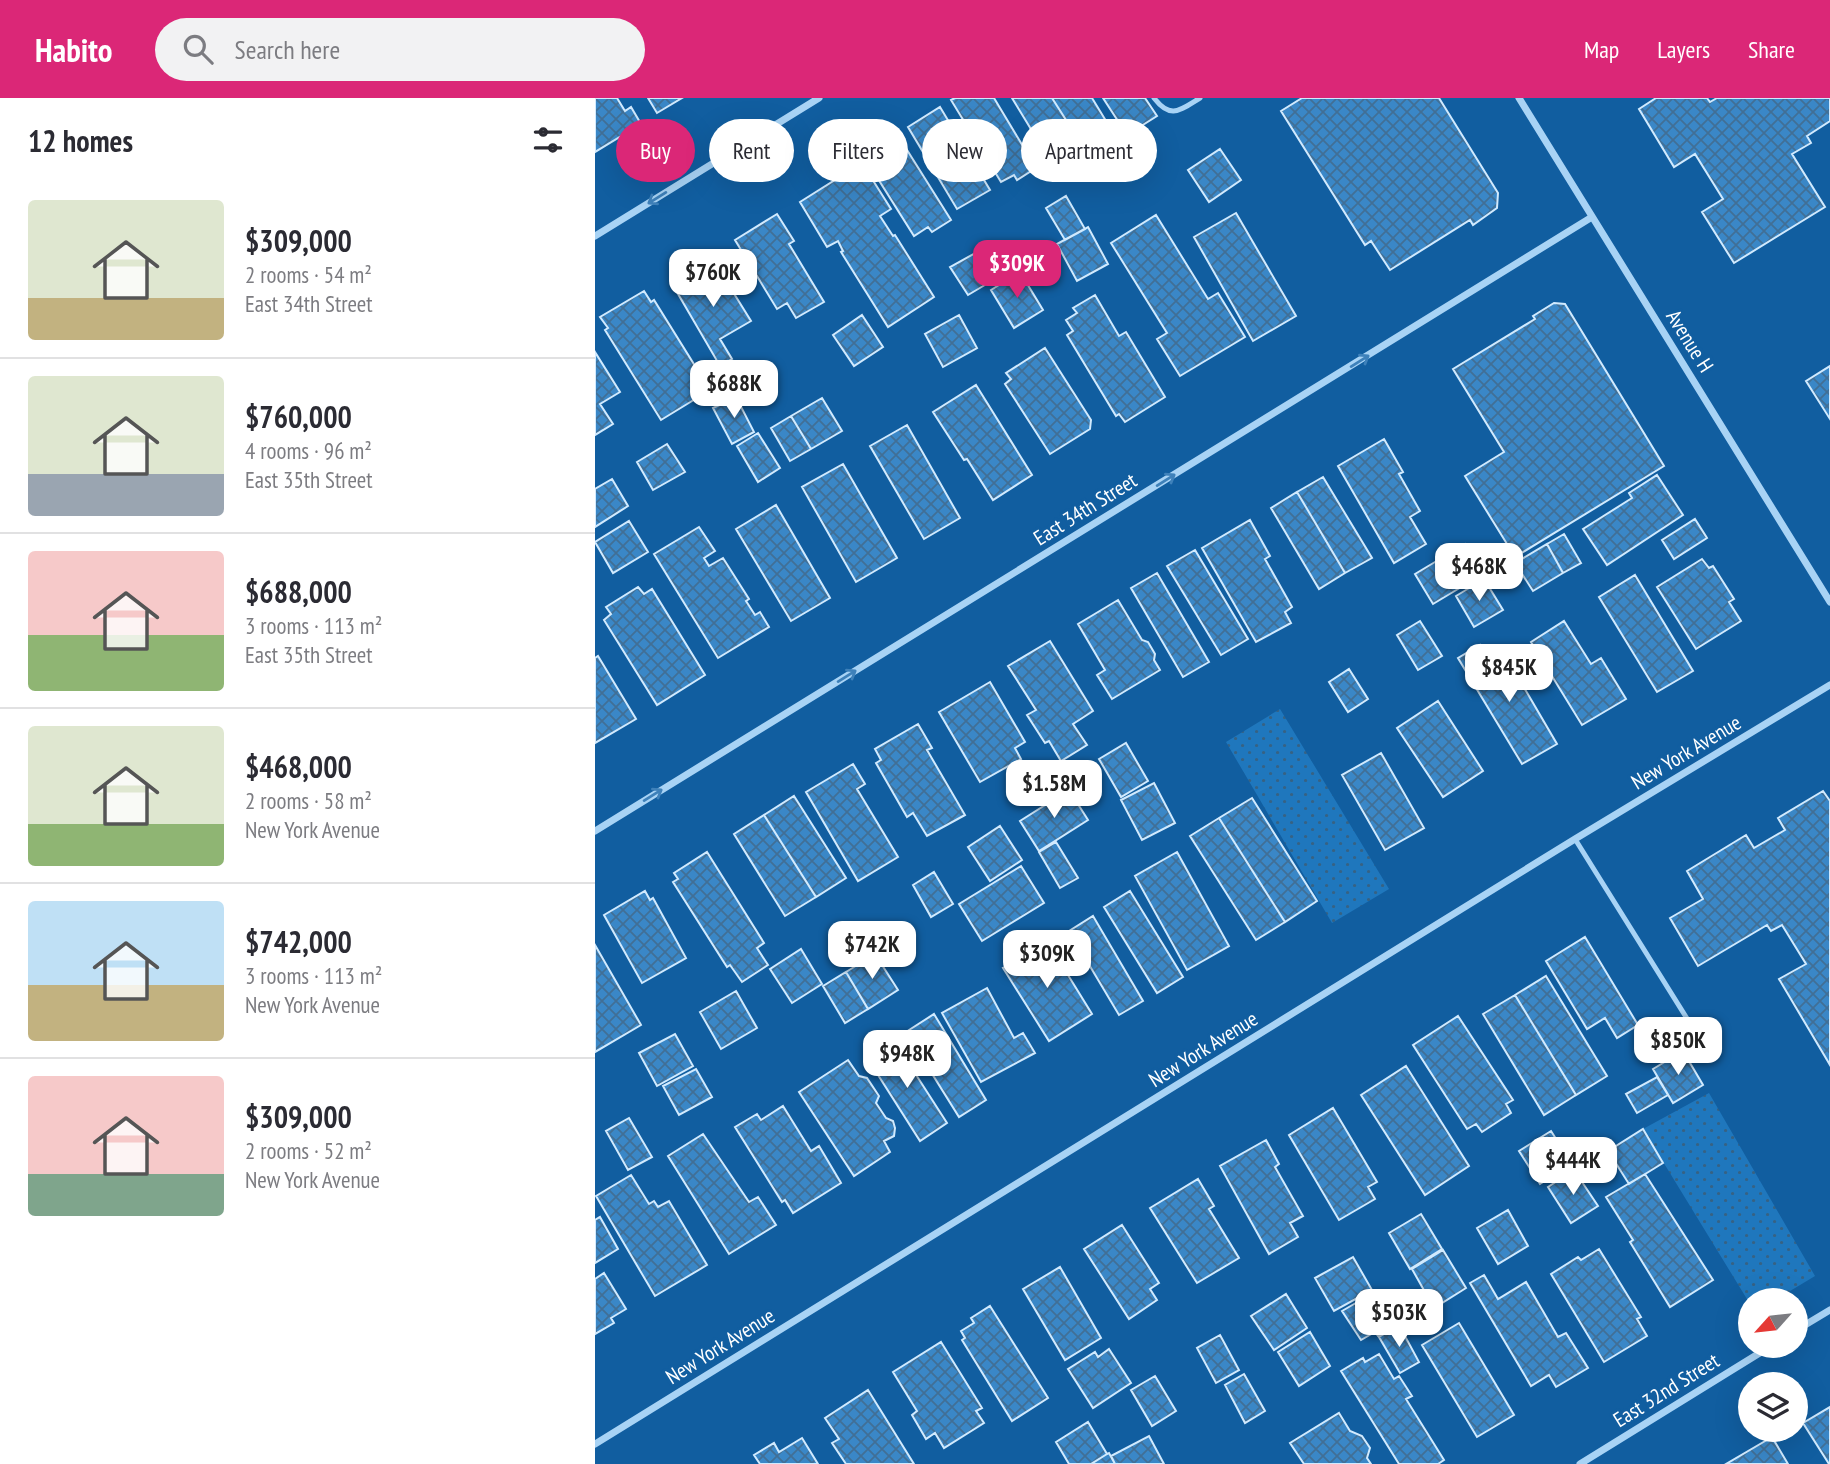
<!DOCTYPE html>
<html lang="en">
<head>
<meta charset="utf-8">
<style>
  :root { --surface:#fff; --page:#f2f2f3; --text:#2b2b33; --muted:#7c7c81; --line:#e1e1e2; --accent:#db2777 }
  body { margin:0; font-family:"PT Sans Narrow",sans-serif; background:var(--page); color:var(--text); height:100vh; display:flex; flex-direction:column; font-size:26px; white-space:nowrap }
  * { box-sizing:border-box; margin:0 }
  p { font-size:23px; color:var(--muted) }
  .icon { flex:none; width:38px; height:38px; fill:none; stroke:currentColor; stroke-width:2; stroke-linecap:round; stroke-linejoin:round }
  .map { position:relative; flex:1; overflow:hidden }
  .details { display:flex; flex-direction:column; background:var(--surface); width:595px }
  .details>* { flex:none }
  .guide { position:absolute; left:21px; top:21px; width:665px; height:63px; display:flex; gap:14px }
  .needle { width:46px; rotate:243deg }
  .controls { position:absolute; left:1143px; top:1190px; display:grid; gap:14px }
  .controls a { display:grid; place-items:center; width:70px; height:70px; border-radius:50%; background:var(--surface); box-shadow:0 7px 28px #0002; font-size:35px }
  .price { position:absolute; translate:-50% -60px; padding:0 16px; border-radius:14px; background:#fff; color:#222; font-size:23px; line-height:46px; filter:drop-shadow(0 2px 4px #0008) }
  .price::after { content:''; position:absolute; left:50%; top:42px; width:21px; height:16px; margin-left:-10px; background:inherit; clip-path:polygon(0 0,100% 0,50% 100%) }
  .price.current { background:var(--accent); color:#fff }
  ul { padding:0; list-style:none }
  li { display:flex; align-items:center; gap:21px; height:175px; padding:0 28px }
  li+li { border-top:2px solid var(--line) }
  li span { display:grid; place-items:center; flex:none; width:196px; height:140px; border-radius:7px; color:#555 }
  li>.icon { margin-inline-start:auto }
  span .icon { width:84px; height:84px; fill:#fffc; stroke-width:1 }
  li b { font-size:30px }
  h2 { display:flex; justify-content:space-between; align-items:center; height:84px; padding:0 28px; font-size:30px }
  .pill { padding:0 24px; border-radius:32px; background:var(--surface); box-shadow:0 7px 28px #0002; font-size:24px; line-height:63px }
  .pill.current { background:var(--accent); color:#fff }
  header { display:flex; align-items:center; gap:42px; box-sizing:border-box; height:98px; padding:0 35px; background:var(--accent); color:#fff }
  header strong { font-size:33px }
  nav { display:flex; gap:38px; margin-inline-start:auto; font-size:24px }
  .search { width:490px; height:63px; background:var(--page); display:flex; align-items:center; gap:18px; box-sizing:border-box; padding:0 24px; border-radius:38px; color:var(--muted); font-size:26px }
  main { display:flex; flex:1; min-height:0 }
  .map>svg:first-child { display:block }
  .grass { fill:url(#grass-dots) }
  .building { fill:url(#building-cross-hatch); stroke:#d1eafe; stroke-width:2 }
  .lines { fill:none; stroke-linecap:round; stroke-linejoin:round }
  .lane { stroke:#a8d3f5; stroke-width:5 }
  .street { stroke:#a8d3f5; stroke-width:7 }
  .oneway { stroke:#3e81ba }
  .labels { text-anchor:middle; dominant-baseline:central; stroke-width:6; stroke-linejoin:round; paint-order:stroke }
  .street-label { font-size:21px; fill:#fff; stroke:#115ea0 }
</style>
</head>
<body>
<header>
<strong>Habito</strong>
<div class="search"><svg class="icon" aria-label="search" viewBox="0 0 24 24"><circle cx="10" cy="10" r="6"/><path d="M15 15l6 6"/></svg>Search here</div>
<nav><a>Map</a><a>Layers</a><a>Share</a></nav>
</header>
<main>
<section class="details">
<h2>12 homes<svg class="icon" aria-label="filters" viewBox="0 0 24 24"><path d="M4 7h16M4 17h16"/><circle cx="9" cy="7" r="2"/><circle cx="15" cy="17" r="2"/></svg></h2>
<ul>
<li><span style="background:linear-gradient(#dfe7d0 70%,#c2b280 0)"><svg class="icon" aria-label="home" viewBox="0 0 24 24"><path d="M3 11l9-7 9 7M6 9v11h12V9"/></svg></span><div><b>$309,000</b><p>2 rooms · 54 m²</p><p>East 34th Street</p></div></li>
<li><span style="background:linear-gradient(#dfe7d0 70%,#9aa5b1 0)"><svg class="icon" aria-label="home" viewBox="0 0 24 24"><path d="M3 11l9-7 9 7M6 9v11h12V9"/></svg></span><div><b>$760,000</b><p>4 rooms · 96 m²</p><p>East 35th Street</p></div></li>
<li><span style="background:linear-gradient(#f6c9c9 60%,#8fb573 0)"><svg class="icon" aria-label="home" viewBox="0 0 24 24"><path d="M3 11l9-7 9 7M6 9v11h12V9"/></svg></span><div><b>$688,000</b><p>3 rooms · 113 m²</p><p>East 35th Street</p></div></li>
<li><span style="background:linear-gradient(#dfe7d0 70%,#8fb573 0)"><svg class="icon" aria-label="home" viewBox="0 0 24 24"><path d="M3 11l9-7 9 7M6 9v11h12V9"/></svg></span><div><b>$468,000</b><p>2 rooms · 58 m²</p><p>New York Avenue</p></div></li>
<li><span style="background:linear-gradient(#bfe0f5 60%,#c2b280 0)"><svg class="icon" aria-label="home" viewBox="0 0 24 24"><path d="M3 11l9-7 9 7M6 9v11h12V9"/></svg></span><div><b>$742,000</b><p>3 rooms · 113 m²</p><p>New York Avenue</p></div></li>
<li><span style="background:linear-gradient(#f6c9c9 70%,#7fa58c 0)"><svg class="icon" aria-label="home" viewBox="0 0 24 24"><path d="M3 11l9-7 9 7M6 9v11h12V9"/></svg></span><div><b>$309,000</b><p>2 rooms · 52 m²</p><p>New York Avenue</p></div></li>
</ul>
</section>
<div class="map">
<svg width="1235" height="1366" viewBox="0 0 1235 1366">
  <defs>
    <pattern id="grass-dots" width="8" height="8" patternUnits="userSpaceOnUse" patternTransform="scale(1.75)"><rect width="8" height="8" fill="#1f77bd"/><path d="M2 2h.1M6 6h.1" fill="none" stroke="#366284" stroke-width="1.8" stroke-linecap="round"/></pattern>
    <pattern id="building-cross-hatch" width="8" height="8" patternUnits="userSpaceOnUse" patternTransform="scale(1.75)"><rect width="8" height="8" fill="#3a87c7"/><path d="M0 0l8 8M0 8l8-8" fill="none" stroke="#416f96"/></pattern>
  </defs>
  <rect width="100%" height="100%" fill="#115ea0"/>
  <path class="grass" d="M685,611l109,180 -57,34 -106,-181z
    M1114,995l106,183 -40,24h-25v4l-107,-175z"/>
  <path class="building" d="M0,0h22l8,13 6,-4 10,17 -46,28z
    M53,0h34l-25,15z
    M360,0h39l42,70 -19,12 -3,-5 -13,7 -50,-82z
    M417,0h40l37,58 -30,19z
    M457,0h40l25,41 -28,17z
    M508,0h42l12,18 -30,19z
    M707,0h137l59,95 -1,15 -24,17 -3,-5 -80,50 -19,-29 -6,4 -84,-134z
    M1061,0h51l3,4 7,-4h113v23l-23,15 4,7 -19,11 33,53 -91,56 -32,-51 21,-13 -28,-45 -21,13 -35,-58z
    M345,9l50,83 -33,19 -49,-82z
    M302,36l54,86 -19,12 -4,-5 -14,9 -51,-81z
    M625,51l21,31 -32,22 -21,-32z
    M267,65l29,46 -11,7 13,20 2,-1 39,62 -46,30 -47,-75 2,-1 -5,-10 -11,6 -27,-45z
    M471,98l19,33 -20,11 -19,-32z
    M641,115l60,103 -43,25 -59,-104z
    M182,116l17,27 -5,3 35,58 -28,16 -9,-15 -10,6 -42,-69z
    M561,117l52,84 10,-6 27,44 -65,39 -23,-37 10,-6 -56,-90z
    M493,129l20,37 -31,17 -20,-37z
    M384,153l16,28 -27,16 -18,-28z
    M120,165l36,58 -31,18 12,20 -12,7 -46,-79z
    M425,174l23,38 -29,18 -23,-38z
    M49,193l7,11 3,-2 56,90 -49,30 -56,-90 3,-2 -8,-11z
    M500,197l24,41 7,-4 39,65 -40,25 -6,-8 -3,2 -49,-81 6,-4 -7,-11 11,-7 -4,-5z
    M959,205l11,1 99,162 -149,91 -50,-81 39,-24 -51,-83 82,-50 -2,-3z
    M267,217l21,32 -29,19 -21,-31z
    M364,217l18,33 -34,19 -18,-33z
    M450,250l46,72 -1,9 -40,25 -45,-70 6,-5 -5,-6z
    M0,254l25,40 -20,12 13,20 -18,11z
    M1235,268v53l-24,-38z
    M381,287l56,90 -39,25 -26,-41 -3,1 -31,-48z
    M141,299l18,35 -22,12 -19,-36z
    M227,300l20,33 -31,18 -20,-33z
    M196,318l20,33 -21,12 -19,-33z
    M312,327l53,93 -36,21 -54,-93z
    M163,335l22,35 -22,14 -21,-36z
    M789,341l19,33 -4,2 21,37 -10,6 16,27 -32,19 -56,-97z
    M72,346l18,28 -32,18 -16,-28z
    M248,366l54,94 -41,24 -54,-95z
    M1062,377l26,40 -76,50 -24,-36 49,-31 -3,-5z
    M728,379l49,81 -27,15 -48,-81z
    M17,381l16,27 -33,21v-38z
    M702,394l48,81 -26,16 -48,-81z
    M181,407l54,93 -39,23 -55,-92z
    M1100,421l12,19 -33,21 -12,-19z
    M655,422l20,36 -5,3 27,48 -7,5 6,11 -35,19 -54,-94z
    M34,423l19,31 -35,21 -18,-31z
    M104,429l16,24 -11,7 5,8 14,-8 26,41 -3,2 9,14 5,-3 9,15 -51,31 -64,-104z
    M969,436l17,29 -18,10 -16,-29z
    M870,446l18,30 -50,30 -18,-30z
    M952,446l16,29 -30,18 -18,-28z
    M600,452l53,89 -27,16 -54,-89z
    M1107,461l7,9 4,-2 21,33 -5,3 12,19 -45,28 -39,-62z
    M562,475l52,89 -26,15 -52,-89z
    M1040,477l58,96 -36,21 -58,-95z
    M889,481l19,31 -29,17 -18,-31z
    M43,489l6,7 8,-5 53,86 -48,30 -53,-85 7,-6 -5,-7z
    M523,502l24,40 6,2 7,12 -1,6 6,10 -48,29 -15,-24 8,-5 -27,-46z
    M825,523l22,35 -24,14 -21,-35z
    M969,523l27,43 10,-6 25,41 -44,26 -51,-83z
    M455,543l43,70 -20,13 14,21 -26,16 -12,-20 -4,2 -18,-28 9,-5 -28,-44z
    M885,547l10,19 15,-9 52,89 -35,20 -64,-106z
    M3,558l38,63 -41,24v-85z
    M754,571l19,30 -20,13 -19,-30z
    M395,584l35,60 -10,6 6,11 -41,23 -41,-70z
    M843,603l45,70 -40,26 -46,-69z
    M323,626l14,24 -5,2 38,65 -38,21 -14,-23 -6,4 -31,-54 5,-3 -6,-11z
    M531,645l22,38 -27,16 -22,-38z
    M786,655l43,75 -39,22 -43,-75z
    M258,666l12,20 -8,5 41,68 -40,24 -52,-89z
    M559,685l21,40 -33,17 -21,-40z
    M474,692l19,30 -49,31 -19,-30z
    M1228,693l7,10v264l-51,-86 27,-15 -24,-39 -11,6 -4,-6 -69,41 -28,-48 33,-19 -16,-28 59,-36 8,13 31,-18 -7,-12z
    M199,698l52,82 -30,19 -52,-82z
    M657,700l65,103 -32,21 -66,-104z
    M169,717l52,82 -31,19 -51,-82z
    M624,720l66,104 -29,18 -66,-104z
    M405,728l22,34 -32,21 -22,-34z
    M461,744l22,36 -18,10 -21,-36z
    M112,754l57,91 -7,5 11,17 -26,17 -12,-17 -3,2 -54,-85 5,-3 -4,-6z
    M582,754l52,94 -42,24 -52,-94z
    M426,768l23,37 -62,38 -23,-37z
    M339,774l19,32 -22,13 -18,-32z
    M50,793l5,9 3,-2 33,60 -44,25 -38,-68z
    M535,793l53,86 -26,16 -53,-86z
    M498,818l50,85 -24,14 -50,-84z
    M990,839l53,88 -21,13 -12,-20 -18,11 -41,-68z
    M452,843l45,73 -43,27 -46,-73 6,-3 -3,-6 20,-13 3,6z
    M0,847l46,80 -46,27z
    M206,851l21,35 -30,19 -22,-34z
    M280,856l23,36 -30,19 -22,-37z
    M251,874l22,37 -23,14 -22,-37z
    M951,878l61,100 -31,19 -61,-100z
    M392,890l27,50 9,-5 12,20 -54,29 -39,-69z
    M141,893l21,37 -36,21 -21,-37z
    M920,897l61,100 -32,20 -61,-101z
    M339,916l52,86 -27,17 -53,-85z
    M863,918l55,84 -7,4 5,9 -29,19 -6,-8 -9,5 -54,-84z
    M80,936l18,32 -36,20 -18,-33z
    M298,941l54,84 -27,18 -54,-85z
    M1088,953l20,34 -30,18 -20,-34z
    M253,962l11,16 8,2 12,18 -3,7 10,15 7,3 2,7 -1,8 -10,5 6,11 -36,24 -55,-84z
    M811,968l63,100 -44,29 -64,-100z
    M101,971l16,28 -33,18 -16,-29z
    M1062,979l11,18 -31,18 -11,-19z
    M188,1008l28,45 8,-5 22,37 -48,30 -8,-13 -3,2 -47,-75 22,-13 4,6z
    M738,1010l44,74 -9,5 7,12 -36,21 -50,-85z
    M34,1020l23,39 -24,13 -22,-39z
    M1048,1031l20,34 -34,21 -21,-33z
    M956,1033l21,33 -32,20 -21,-33z
    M108,1036l46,68 9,-5 18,28 -47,29 -61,-98z
    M671,1042l13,24 -4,3 28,49 -13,7 8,14 -29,17 -49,-88z
    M979,1072l24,36 -27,17 -23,-36z
    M1050,1076l68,106 -43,27 -40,-65 3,-2 -27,-43z
    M36,1077l18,29 5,-3 4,6 11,-6 38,64 -52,31 -59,-100z
    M603,1081l16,27 -5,3 30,49 -42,25 -47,-75z
    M913,1112l20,36 -30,18 -21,-36z
    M826,1116l21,35 -32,20 -21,-36z
    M5,1119l18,32 -23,14v-43z
    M527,1127l37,58 -9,6 7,11 -28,19 -45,-70z
    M1004,1151l42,68 -4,2 10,17 -43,26 -53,-88 27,-17 3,3z
    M848,1152l23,38 -32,20 -22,-39z
    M758,1159l19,33 -38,21 -19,-33z
    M465,1169l41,71 -36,22 -42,-71z
    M9,1175l22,36 -15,9 3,5 -19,11v-55z
    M889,1177l14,24 28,-17 32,55 8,-4 22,35 -32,19 -7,-12 -18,11 -61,-103z
    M780,1194l21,33 -18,11 -3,-4 -14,8 -19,-29z
    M691,1196l21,34 -33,22 -23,-34z
    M395,1208l58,92 -36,23 -50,-81 3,-2 -4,-7 13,-8 -3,-5z
    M864,1225l55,92 -37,22 -55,-92z
    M804,1227l20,37 -19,11 -21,-36z
    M715,1234l20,34 -31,20 -21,-34z
    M625,1237l19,35 -23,13 -19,-35z
    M346,1244l41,66 -6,3 8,12 -40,25 -9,-15 -9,6 -14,-24 5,-4 -24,-39z
    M514,1251l22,34 -38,25 -25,-39 27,-17 3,5z
    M784,1256l15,25 5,-3 13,20 -6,3 38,61 -6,4h-39l-58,-93 22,-13 2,4z
    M649,1276l21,37 -20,12 -20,-38z
    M560,1278l21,35 -24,15 -21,-36z
    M273,1292l46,74h-68l-14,-21 7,-4 -14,-21z
    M1235,1309v57h-1l-26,-41z
    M744,1315l11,18 12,5 8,12 -3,10 4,6h-67l-14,-21z
    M493,1324l19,32 -16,10h-22l-13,-22z
    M554,1338l15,28h-49l-4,-8z
    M1177,1339l16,27h-62z
    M207,1340l16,26h-58l-6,-9 20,-12 5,9z
    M514,1355l6,11h-24l16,-10z"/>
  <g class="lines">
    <path class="lane" d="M559,0c17,22 26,12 46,0
      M980,741l126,202"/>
    <path class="street" d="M924,0l311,504
      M0,138l224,-138
      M0,733l997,-614
      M1200,1233l35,-21
      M0,1346l980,-605 255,-154
      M985,1366l191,-118"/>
  </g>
  <defs><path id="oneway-shaft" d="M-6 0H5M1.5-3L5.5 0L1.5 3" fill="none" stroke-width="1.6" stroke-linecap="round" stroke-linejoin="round" transform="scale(1.75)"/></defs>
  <g class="oneway">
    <use href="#oneway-shaft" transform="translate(62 100) rotate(148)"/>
    <use href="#oneway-shaft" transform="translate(765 263) rotate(-32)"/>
    <use href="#oneway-shaft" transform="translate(571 382) rotate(-32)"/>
    <use href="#oneway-shaft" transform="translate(252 578) rotate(-32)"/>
    <use href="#oneway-shaft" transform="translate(58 697) rotate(-32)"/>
  </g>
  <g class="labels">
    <g class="street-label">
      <text transform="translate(1095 243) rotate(58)">Avenue H</text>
      <text transform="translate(490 411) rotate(-32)">East 34th Street</text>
      <text transform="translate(1091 654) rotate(-31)">New York Avenue</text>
      <text transform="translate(608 951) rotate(-32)">New York Avenue</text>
      <text transform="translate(125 1248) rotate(-32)">New York Avenue</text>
      <text transform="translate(1071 1292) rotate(-32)">East 32nd Street</text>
    </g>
  </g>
</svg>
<div class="controls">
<a><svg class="needle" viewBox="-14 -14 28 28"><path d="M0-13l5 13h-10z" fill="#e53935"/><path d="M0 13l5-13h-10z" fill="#7c7c81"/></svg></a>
<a><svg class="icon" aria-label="layers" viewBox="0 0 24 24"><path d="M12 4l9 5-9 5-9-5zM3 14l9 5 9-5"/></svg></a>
</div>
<b class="price current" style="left:422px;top:202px">$309K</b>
<b class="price" style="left:118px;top:211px">$760K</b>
<b class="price" style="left:139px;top:322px">$688K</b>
<b class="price" style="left:884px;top:505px">$468K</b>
<b class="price" style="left:914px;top:606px">$845K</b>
<b class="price" style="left:459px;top:722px">$1.58M</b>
<b class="price" style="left:277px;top:883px">$742K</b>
<b class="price" style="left:452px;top:892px">$309K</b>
<b class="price" style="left:1083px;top:979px">$850K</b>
<b class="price" style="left:312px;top:992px">$948K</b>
<b class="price" style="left:978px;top:1099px">$444K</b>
<b class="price" style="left:804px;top:1251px">$503K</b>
<div class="guide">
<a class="pill current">Buy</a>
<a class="pill">Rent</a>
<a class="pill">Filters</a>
<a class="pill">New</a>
<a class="pill">Apartment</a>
</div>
</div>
</main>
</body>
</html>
